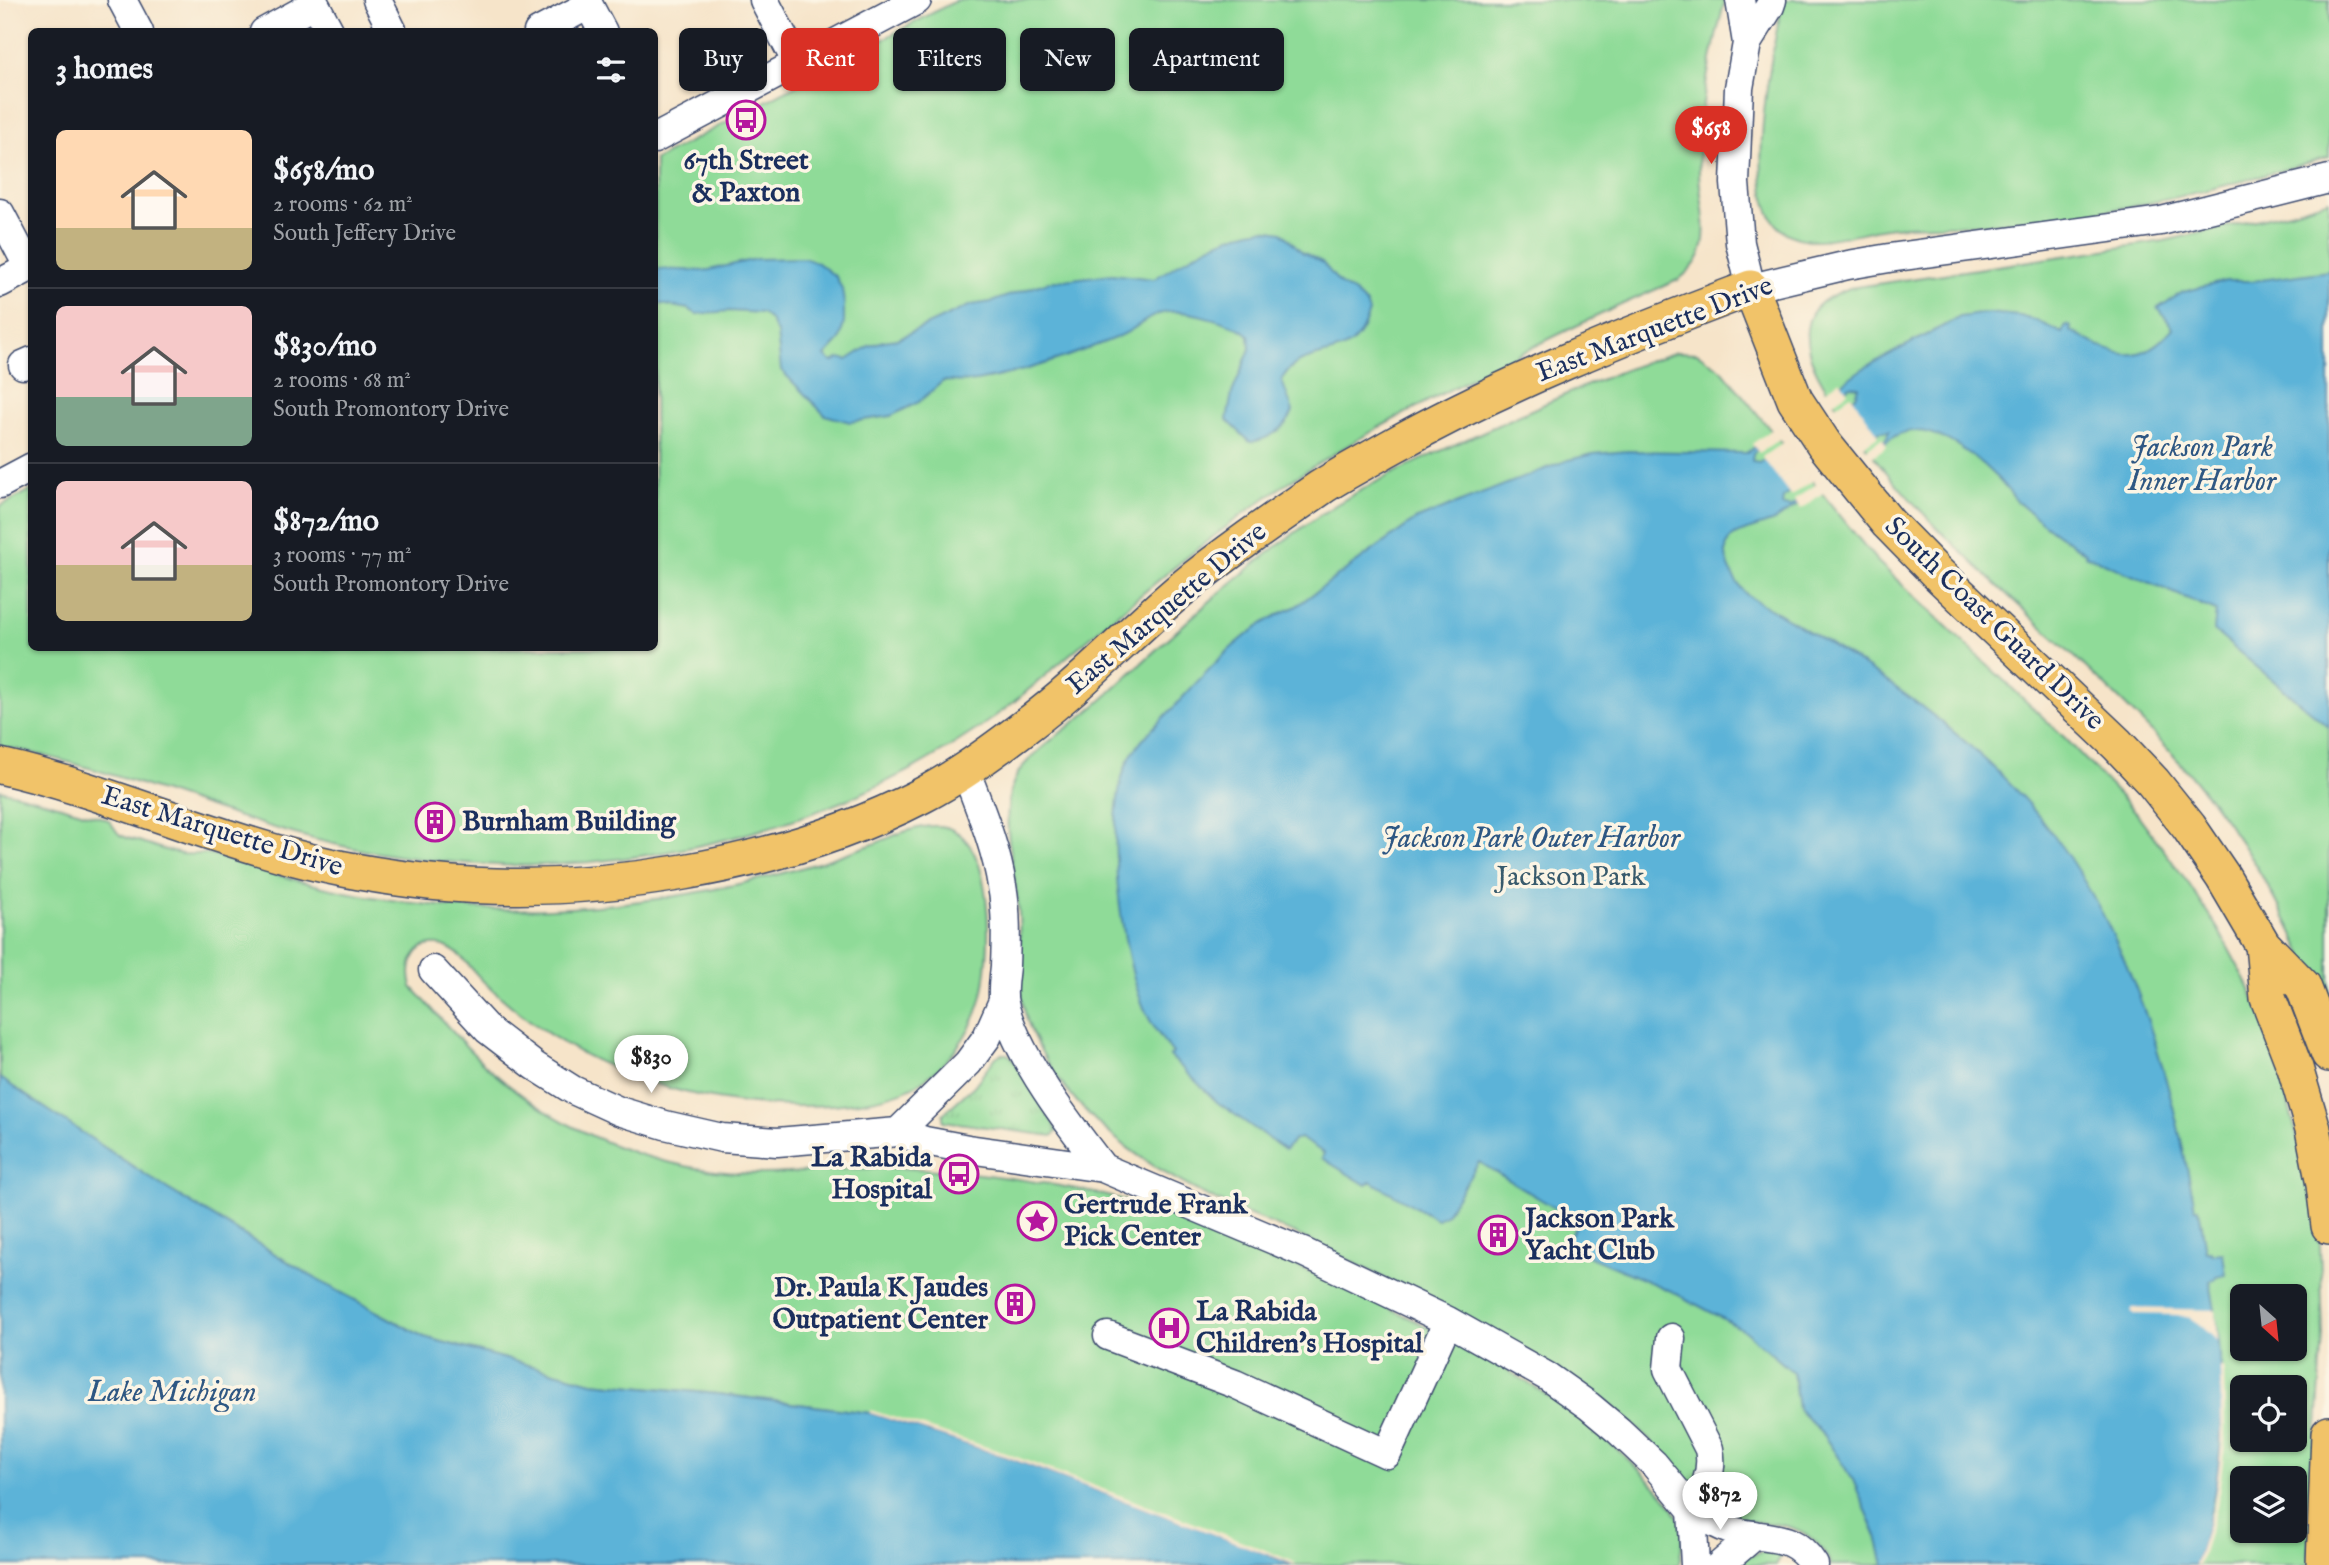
<!DOCTYPE html>
<html lang="en">
<head>
<meta charset="utf-8">
<style>
  :root { --surface:#171b24; --page:#242831; --text:#f1f3f6; --muted:#9ea1a6; --line:#363941; --accent:#d93025 }
  body { margin:0; font-family:"IM FELL English",serif; background:var(--page); color:var(--text); height:100vh; display:flex; flex-direction:column; font-size:26px; white-space:nowrap }
  * { box-sizing:border-box; margin:0 }
  p { font-size:23px; color:var(--muted) }
  .icon { flex:none; width:38px; height:38px; fill:none; stroke:currentColor; stroke-width:2; stroke-linecap:round; stroke-linejoin:round }
  .map { position:relative; flex:1; overflow:hidden }
  .drawer { position:absolute; left:28px; top:28px; width:630px; height:623px; display:flex; flex-direction:column; background:var(--surface); border-radius:10px; box-shadow:0 2px 5px #0004 }
  .drawer>* { flex:none }
  .banner { position:absolute; left:679px; top:28px; width:665px; height:63px; display:flex; gap:14px }
  .needle { width:46px; rotate:153deg }
  .tools { position:absolute; left:2230px; top:1284px; display:grid; gap:14px }
  .tools a { display:grid; place-items:center; width:77px; height:77px; border-radius:10px; background:var(--surface); box-shadow:0 2px 5px #0004; font-size:35px }
  .price { position:absolute; translate:-50% -60px; padding:0 16px; border-radius:24px; background:#fff; color:#222; font-size:23px; line-height:46px; filter:drop-shadow(0 2px 4px #0008) }
  .price::after { content:''; position:absolute; left:50%; top:42px; width:21px; height:16px; margin-left:-10px; background:inherit; clip-path:polygon(0 0,100% 0,50% 100%) }
  .price.active { background:var(--accent); color:#fff }
  ul { padding:0; list-style:none }
  li { display:flex; align-items:center; gap:21px; height:175px; padding:0 28px }
  li+li { border-top:2px solid var(--line) }
  li span { display:grid; place-items:center; flex:none; width:196px; height:140px; border-radius:10px; color:#555 }
  li>.icon { margin-inline-start:auto }
  span .icon { width:84px; height:84px; fill:#fffc; stroke-width:1 }
  li b { font-size:30px }
  h2 { display:flex; justify-content:space-between; align-items:center; height:84px; padding:0 28px; font-size:30px }
  .tag { padding:0 24px; border-radius:10px; background:var(--surface); box-shadow:0 2px 5px #0004; font-size:24px; line-height:63px }
  .tag.active { background:var(--accent); color:#fff }
  .map>svg:first-child { display:block }
  .grass { fill:url(#grass-tufts); stroke:#55857b; stroke-width:2 }
  .green { fill:#8fdb98; stroke:#55857b; stroke-width:2; fill-rule:evenodd }
  .water { fill:#5bb3d8; stroke:#3b719b; stroke-width:2; fill-rule:evenodd }
  .pier { fill:#f6e4c9 }
  .lines { fill:none; stroke-linecap:round; stroke-linejoin:round }
  .minor-casing { stroke:#3c4a6e; stroke-width:31 }
  .major-casing { stroke:#3c4a6e; stroke-width:38 }
  .minor { stroke:#fff; stroke-width:28 }
  .major { stroke:#f1c369; stroke-width:35 }
  .labels { text-anchor:middle; dominant-baseline:central; stroke-width:7; stroke-linejoin:round; paint-order:stroke }
  .poi-label { font-size:28px; font-weight:bold; fill:#1b2f5e; stroke:#fcf5e5; text-anchor:start }
  .street-label { font-size:28px; fill:#1b2f5e; stroke:#fcf5e5 }
  .park-label { font-size:28px; fill:#385a6c; stroke:#fcf5e5 }
  .water-label { font-size:30px; font-style:italic; fill:#2e5783; stroke:#fcf5e5 }
</style>
</head>
<body>
<div class="map">
<svg width="2329" height="1565" viewBox="0 0 2329 1565">
  <defs>
    <pattern id="grass-tufts" width="24" height="20" patternUnits="userSpaceOnUse" patternTransform="scale(1.75)"><rect width="24" height="20" fill="#8fdb98"/><path d="M3 7l-1-3M5 7V3M7 7l1-3M15 17l-1-3M17 17v-4M19 17l1-3" fill="none" stroke="#7bbc85"/></pattern>
  </defs>
  <rect width="100%" height="100%" fill="#fcf5e5"/>
  <filter id="ink" filterUnits="userSpaceOnUse"><feTurbulence type="fractalNoise" baseFrequency=".0143" numOctaves="2"/><feDisplacementMap in="SourceGraphic" scale="14" xChannelSelector="R" yChannelSelector="G"/><feConvolveMatrix kernelMatrix="1 2 1 2 8 2 1 2 1" color-interpolation-filters="sRGB"/></filter>
  <filter id="wash" filterUnits="userSpaceOnUse"><feTurbulence type="fractalNoise" baseFrequency=".00686" numOctaves="4" result="noise"/><feDisplacementMap in="SourceGraphic" scale="28" xChannelSelector="R" yChannelSelector="G"/><feGaussianBlur stdDeviation="1.57" result="paint"/><feColorMatrix in="noise" values="0 0 0 0 0 0 0 0 0 0 0 0 0 0 0 0 0 1.4 0 .05"/><feComposite in="paint" operator="in"/></filter>
  <g filter="url(#wash)">
    <rect width="100%" height="100%" fill="#f6e4c9"/>
    <path class="grass" d="M1001,1054h6l5,3 46,74 -6,5 -109,-15v-7l31,-28 22,-29z
      M1765,1551l18,2 -7,12h-42l15,-9z"/>
    <path class="green" d="M957,0h768c-14,56 -28,112 -26,171 0,24 9,51 4,75 -4,16 -13,25 -25,34 -70,29 -136,62 -202,96 -70,36 -138,72 -202,116 -72,50 -138,107 -205,163 -21,18 -42,37 -64,54 -118,90 -267,140 -415,153 -30,2 -62,5 -93,3 -68,-3 -137,-12 -202,-31 -99,-28 -194,-69 -295,-88v-240l31,-16 1,158h622l1,-488z
      M1783,0h546v157c-61,17 -122,35 -185,47 -48,10 -98,14 -147,19 -36,4 -74,0 -111,5 -32,4 -79,25 -106,0 -38,-35 -7,-182 3,-228z
      M2329,200v817c-32,-85 -77,-168 -135,-238 -36,-43 -77,-82 -118,-121 -85,-79 -175,-154 -239,-252 -14,-22 -33,-50 -30,-77 3,-25 23,-33 43,-41l314,-47 126,-29z
      M1677,352l20,1 25,17 154,190 190,179 71,75 52,70 29,45 28,52 21,44 46,170 7,50 3,90 -15,230h-477c-27,-58 -70,-30 -113,-55 -17,-10 -29,-28 -43,-43 -30,-32 -62,-65 -100,-87 -84,-46 -169,-91 -254,-134 -33,-17 -69,-29 -103,-45 -77,-36 -150,-88 -186,-168 -17,-37 -11,-81 -13,-121 -4,-44 -27,-114 6,-148 23,-25 54,-43 79,-66 70,-65 139,-131 219,-185 48,-32 103,-55 155,-79 65,-29 130,-61 199,-82zM2242,1297h52v52h-52zM2242,1388h52v52h-52zM2242,1479h52v52h-52z
      M0,790c27,6 54,14 81,22 8,3 20,4 27,8 5,4 7,11 12,15 4,2 13,5 18,6 14,4 30,11 44,13 10,1 19,-1 28,0 15,2 31,9 45,14 24,8 48,14 72,20 97,22 200,27 298,15 64,-7 131,-21 193,-40 17,-6 35,-12 53,-18 21,-8 39,-18 62,-19 67,-4 59,137 47,177 -10,32 -33,63 -62,81 -30,18 -83,22 -118,22 -97,1 -204,-32 -280,-93 -12,-9 -24,-20 -35,-30 -13,-12 -25,-33 -42,-37 -28,-7 -37,19 -31,41 25,27 49,56 76,81 49,44 111,77 175,93 39,10 84,15 125,12 32,-2 63,-5 95,-5 60,0 118,8 177,18 93,16 179,54 264,92 107,48 224,104 309,186 17,17 38,35 47,57 5,14 1,30 -1,44h-387l-40,-17 -245,-91 -137,-44 -152,-19 -126,-12 -168,-45 -101,-54 -162,-98 -161,-107z"/>
    <path class="water" d="M1263,229l19,3 20,20 20,10 19,23 14,8 11,11 3,8c-4,11 -7,22 -16,30 -20,17 -62,10 -71,39l11,30c-6,18 -26,29 -43,31l-23,-22 5,-27 18,-44 -1,-14c-13,-12 -64,-26 -82,-23 -19,3 -29,16 -47,24 -44,18 -93,36 -139,44 -12,3 -26,1 -38,1l-24,21 -28,14 -41,6 -25,-7 -44,-45 -4,-37 -7,-13 -8,-7 -33,-2 -32,3 -9,-5 -33,-6v-34l50,2 51,-12 48,-1 14,5 18,14 6,12 2,14v19l-4,18 -15,16 7,6 8,-4 7,2 22,-14 14,-5 14,-2 74,-34 20,-3 57,-20 64,-8 42,5c35,-21 66,-45 109,-50z
      M2329,271v456l-115,-96 2,-20 -131,-56 1,-2c-24,-15 -45,-30 -66,-49 -9,-8 -16,-20 -25,-28 -23,-23 -67,-58 -100,-40l-119,84c-10,5 -37,11 -43,16 -18,15 3,48 15,60 110,62 230,137 306,240 80,108 117,242 141,372h4l7,43h5l1,3 11,-1 3,22 -10,2 -1,3 -5,1c18,94 18,194 -15,284h-311l-7,-29 -24,-56 -29,-44 -26,-27 -5,-37 -51,-43 -24,-13 -47,-25 -107,-45 14,-24 -99,-60 -33,52 -9,5 -67,-38 -4,4 -44,-27 2,-5 -24,-15 -6,2 -9,10 -68,-48 -47,-46 3,-3c-12,-14 -22,-29 -29,-45 -23,-54 -42,-193 -16,-247 10,-19 29,-37 45,-53 36,-39 71,-81 122,-101l120,-87 153,-60 25,-6 35,-3 118,2 116,-84 98,-52 27,-4 33,3 17,5 25,12 4,-8 5,2 -1,4c42,21 66,41 103,-3l-15,-20 25,-16 43,-11h27zM1850,386l9,1 -3,9 -96,67 -8,-1 1,-9zM1880,431h9l-3,8 -96,68 -8,-1 1,-8z
      M0,1078l161,107 162,98 101,54 168,45 126,12 152,19 137,44 245,91 40,17h-1292z"/>
    <path class="pier" d="M1840,380l8,12 -89,61 -7,-9z
      M1851,395l28,40 -88,61 -29,-39z
      M1882,438l5,8 -86,63 -7,-9z
      M2131,1308l85,2 2,31 -19,-17 -9,-6 -13,-3 -45,-1z
      M2220,1368h4l1,76 -8,63 -18,58h-4l19,-59 8,-62z
      M870,1410l138,44 245,91 41,17 2,3 -289,-108 -137,-44z"/>
  </g>
  <g filter="url(#ink)">
    <g class="lines">
      <defs>
        <path id="minor" d="M122,0l17,32
          M377,0l16,32
          M586,0l17,32
          M764,0l33,63
          M1740,0l7,43 -8,45 -4,95 5,60 11,45 97,-23 41,-7 272,-37 168,-42
          M264,32l51,-28 15,28
          M538,32l51,-27
          M1747,43l23,-37 2,-6
          M654,139l263,-139
          M0,213l29,55
          M0,283l32,-17
          M23,365l9,-4
          M0,484l32,-17
          M965,769c14,38 31,77 37,117 5,26 4,54 3,80 -1,12 -4,26 -1,38 14,54 64,119 99,164
          M433,970l55,60 47,36 38,24 46,21 46,14 57,13 55,4 121,-10 27,9 43,8 135,19 202,85 143,68 100,56 41,29 30,25 35,33 38,46c12,-19 22,-38 17,-61l-41,-80 3,-31
          M898,1132l70,-69 19,-26 16,-36
          M1108,1336l127,48 152,70 61,-133
          M1695,1565l-3,-55c14,8 29,18 45,22 33,8 56,0 77,33
          M1720,1565l35,-30"/>
        <path id="major" d="M0,766c101,23 196,66 296,92 45,12 89,19 134,24 158,16 349,-13 491,-86 37,-19 72,-45 105,-70 55,-41 101,-91 153,-135 45,-37 93,-70 141,-103 21,-14 45,-26 67,-39 116,-65 239,-114 364,-161l44,112 29,44 64,79 49,50 180,171 36,38 36,45 34,50 40,68 40,41 26,68
          M2263,945l5,53 27,70 18,61 11,56 5,41
          M2324,1565l5,-131"/>
      </defs>
      <use href="#minor" class="minor-casing"/>
      <use href="#major" class="major-casing"/>
      <use href="#minor" class="minor"/>
      <use href="#major" class="major"/>
    </g>
  </g>
  <defs>
    <symbol id="bus-ring" viewBox="-11 -11 22 22"><circle r="9.5" fill="#fcf5e5" stroke="#b5179e" stroke-width="1.5"/><path d="M-5-6H5V4H4V6H2V4H-2V6H-4V4H-5ZM-3.5-4V0h7V-4ZM-3.5 1.2v1.5H-2V1.2ZM2 1.2v1.5H3.5V1.2Z" fill="#b5179e"/></symbol>
    <symbol id="building-ring" viewBox="-11 -11 22 22"><circle r="9.5" fill="#fcf5e5" stroke="#b5179e" stroke-width="1.5"/><path d="M-4-6H4V6H1V3H-1V6H-4ZM-2.5-4.3h1.7v1.8h-1.7ZM.8-4.3h1.7v1.8H.8ZM-2.5-1h1.7V.8h-1.7ZM.8-1h1.7V.8H.8Z" fill="#b5179e"/></symbol>
    <symbol id="sight-ring" viewBox="-11 -11 22 22"><circle r="9.5" fill="#fcf5e5" stroke="#b5179e" stroke-width="1.5"/><path d="M0-6L1.8-2.2L6-1.7L2.9 1.2L3.7 5.4L0 3.3L-3.7 5.4L-2.9 1.2L-6-1.7L-1.8-2.2Z" fill="#b5179e"/></symbol>
    <symbol id="hospital-ring" viewBox="-11 -11 22 22"><circle r="9.5" fill="#fcf5e5" stroke="#b5179e" stroke-width="1.5"/><path d="M-5-5h3v3.5h4V-5h3V5h-3V1.5h-4V5h-3Z" fill="#b5179e"/></symbol>
  </defs>
  <g fill-rule="evenodd">
    <use href="#bus-ring" x="724" y="98" width="44" height="44"/>
    <use href="#building-ring" x="413" y="800" width="44" height="44"/>
    <use href="#bus-ring" x="937" y="1152" width="44" height="44"/>
    <use href="#sight-ring" x="1015" y="1199" width="44" height="44"/>
    <use href="#building-ring" x="1476" y="1213" width="44" height="44"/>
    <use href="#building-ring" x="993" y="1282" width="44" height="44"/>
    <use href="#hospital-ring" x="1147" y="1306" width="44" height="44"/>
  </g>
  <g class="labels">
    <g class="poi-label">
      <text x="746" y="161" text-anchor="middle">67th Street<tspan x="746" dy="32">&amp; Paxton</tspan></text>
      <text x="462" y="822">Burnham Building</text>
      <text x="932" y="1158" text-anchor="end">La Rabida<tspan x="932" dy="32">Hospital</tspan></text>
      <text x="1064" y="1205">Gertrude Frank<tspan x="1064" dy="32">Pick Center</tspan></text>
      <text x="1525" y="1219">Jackson Park<tspan x="1525" dy="32">Yacht Club</tspan></text>
      <text x="988" y="1288" text-anchor="end">Dr. Paula K Jaudes<tspan x="988" dy="32">Outpatient Center</tspan></text>
      <text x="1196" y="1312">La Rabida<tspan x="1196" dy="32">Children's Hospital</tspan></text>
    </g>
    <g class="street-label">
      <text transform="translate(1655 330) rotate(-21)">East Marquette Drive</text>
      <text transform="translate(1167 609) rotate(-40)">East Marquette Drive</text>
      <text transform="translate(1994 624) rotate(44)">South Coast Guard Drive</text>
      <text transform="translate(222 832) rotate(17)">East Marquette Drive</text>
    </g>
    <g class="park-label">
      <text x="1571" y="877">Jackson Park</text>
    </g>
    <g class="water-label">
      <text x="2202" y="448">Jackson Park<tspan x="2202" dy="34">Inner Harbor</tspan></text>
      <text x="1531" y="839">Jackson Park Outer Harbor</text>
      <text x="172" y="1393">Lake Michigan</text>
    </g>
  </g>
</svg>
<div class="tools">
<a><svg class="needle" viewBox="-14 -14 28 28"><path d="M0-13l5 13h-10z" fill="#e53935"/><path d="M0 13l5-13h-10z" fill="#9ea1a6"/></svg></a>
<a><svg class="icon" aria-label="locate" viewBox="0 0 24 24"><circle cx="12" cy="12" r="6"/><path d="M12 2v4M12 18v4M2 12h4M18 12h4"/></svg></a>
<a><svg class="icon" aria-label="layers" viewBox="0 0 24 24"><path d="M12 4l9 5-9 5-9-5zM3 14l9 5 9-5"/></svg></a>
</div>
<b class="price active" style="left:1711px;top:166px">$658</b>
<b class="price" style="left:651px;top:1095px">$830</b>
<b class="price" style="left:1720px;top:1532px">$872</b>
<div class="banner">
<a class="tag">Buy</a>
<a class="tag active">Rent</a>
<a class="tag">Filters</a>
<a class="tag">New</a>
<a class="tag">Apartment</a>
</div>
<section class="drawer">
<h2>3 homes<svg class="icon" aria-label="filters" viewBox="0 0 24 24"><path d="M4 7h16M4 17h16"/><circle cx="9" cy="7" r="2"/><circle cx="15" cy="17" r="2"/></svg></h2>
<ul>
<li><span style="background:linear-gradient(#ffd9b3 70%,#c2b280 0)"><svg class="icon" aria-label="home" viewBox="0 0 24 24"><path d="M3 11l9-7 9 7M6 9v11h12V9"/></svg></span><div><b>$658/mo</b><p>2 rooms · 62 m²</p><p>South Jeffery Drive</p></div></li>
<li><span style="background:linear-gradient(#f6c9c9 65%,#7fa58c 0)"><svg class="icon" aria-label="home" viewBox="0 0 24 24"><path d="M3 11l9-7 9 7M6 9v11h12V9"/></svg></span><div><b>$830/mo</b><p>2 rooms · 68 m²</p><p>South Promontory Drive</p></div></li>
<li><span style="background:linear-gradient(#f6c9c9 60%,#c2b280 0)"><svg class="icon" aria-label="home" viewBox="0 0 24 24"><path d="M3 11l9-7 9 7M6 9v11h12V9"/></svg></span><div><b>$872/mo</b><p>3 rooms · 77 m²</p><p>South Promontory Drive</p></div></li>
</ul>
</section>
</div>
</body>
</html>
